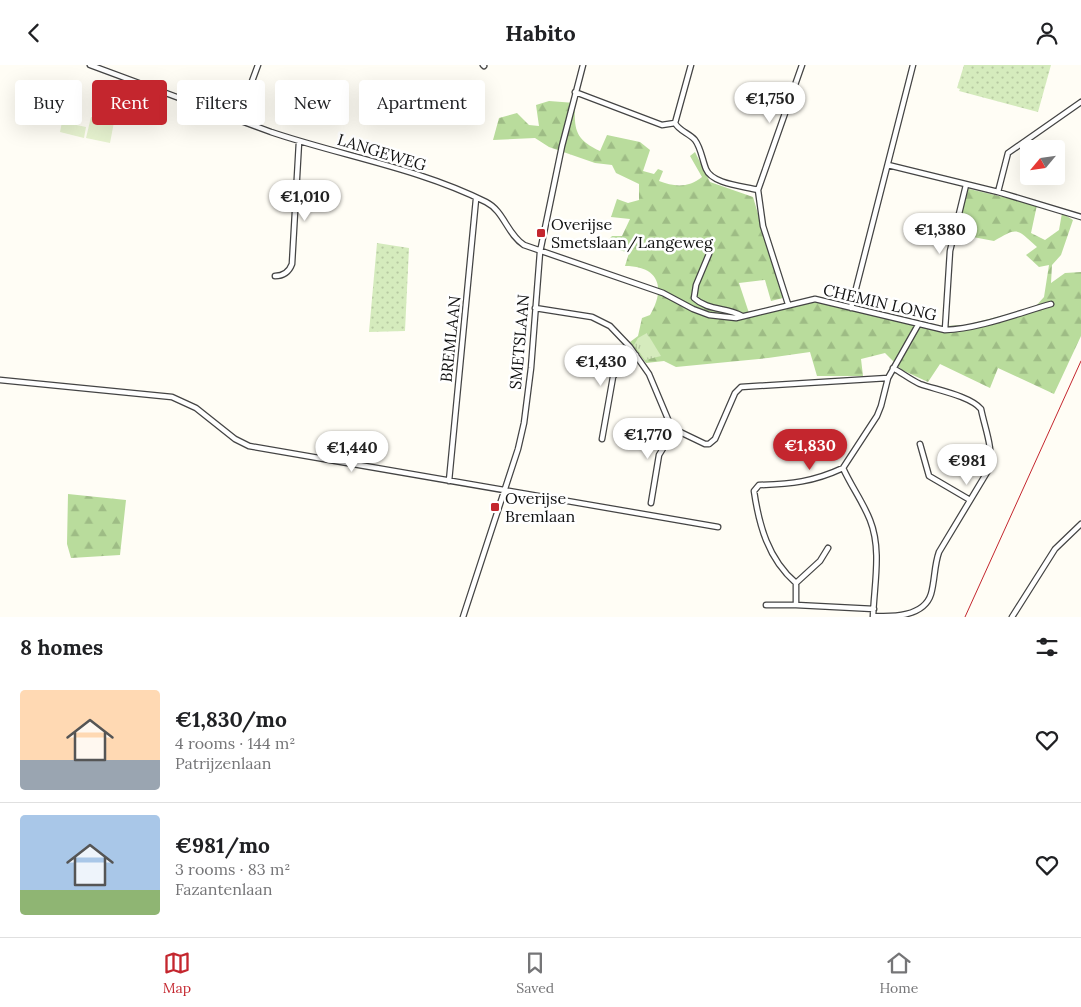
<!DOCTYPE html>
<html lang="en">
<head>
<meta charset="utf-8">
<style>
  :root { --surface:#fff; --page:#f2f2f2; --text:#202124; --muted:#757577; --line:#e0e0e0; --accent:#c4262e }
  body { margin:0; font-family:Lora,serif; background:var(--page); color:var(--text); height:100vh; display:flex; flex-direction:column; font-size:19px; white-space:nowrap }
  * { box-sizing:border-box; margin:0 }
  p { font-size:16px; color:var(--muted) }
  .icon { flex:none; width:28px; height:28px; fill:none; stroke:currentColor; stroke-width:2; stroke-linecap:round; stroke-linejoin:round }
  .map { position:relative; height:552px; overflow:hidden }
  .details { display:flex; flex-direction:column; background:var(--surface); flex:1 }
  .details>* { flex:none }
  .guide { position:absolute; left:15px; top:15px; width:500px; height:45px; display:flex; gap:10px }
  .needle { width:32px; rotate:241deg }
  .controls { position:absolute; left:1020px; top:75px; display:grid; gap:10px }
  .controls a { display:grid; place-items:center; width:45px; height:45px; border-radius:5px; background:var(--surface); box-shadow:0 5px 20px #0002; font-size:25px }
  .price { position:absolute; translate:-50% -42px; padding:0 11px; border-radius:18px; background:#fff; color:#222; font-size:16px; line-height:32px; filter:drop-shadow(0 1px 2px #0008) }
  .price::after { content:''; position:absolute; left:50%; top:30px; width:15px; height:11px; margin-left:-8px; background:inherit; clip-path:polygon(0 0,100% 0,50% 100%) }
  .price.current { background:var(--accent); color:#fff }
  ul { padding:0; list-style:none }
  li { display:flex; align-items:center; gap:15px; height:125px; padding:0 20px }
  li+li { border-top:1px solid var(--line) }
  li span { display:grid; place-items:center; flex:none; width:140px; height:100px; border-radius:5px; color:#555 }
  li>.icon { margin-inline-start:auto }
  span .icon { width:60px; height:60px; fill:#fffc; stroke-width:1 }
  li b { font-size:21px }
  h2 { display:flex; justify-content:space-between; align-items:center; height:60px; padding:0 20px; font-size:21px }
  .tag { padding:0 18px; border-radius:5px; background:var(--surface); box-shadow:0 5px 20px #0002; font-size:18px; line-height:45px }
  .tag.current { background:var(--accent); color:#fff }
  header { display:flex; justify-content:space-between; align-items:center; height:65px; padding:0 20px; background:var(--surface); font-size:22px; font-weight:700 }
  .menu { display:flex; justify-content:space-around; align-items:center; height:70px; border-top:1px solid var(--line); background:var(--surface); font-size:14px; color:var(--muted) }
  .menu a { display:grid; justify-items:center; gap:2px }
  .menu .current { color:var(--accent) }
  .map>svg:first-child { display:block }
  .grass { fill:url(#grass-dots) }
  .forest { fill:url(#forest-firs) }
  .park { fill:url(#park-tufts) }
  .pitch { fill:#e6f2cf }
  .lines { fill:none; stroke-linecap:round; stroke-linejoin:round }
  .minor-casing { stroke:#444; stroke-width:7 }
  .minor { stroke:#fff; stroke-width:4.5 }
  .rail { stroke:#c4262e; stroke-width:1 }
  .poi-dot { fill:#c4262e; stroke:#fff; stroke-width:2 }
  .labels { text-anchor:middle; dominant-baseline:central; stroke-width:5; stroke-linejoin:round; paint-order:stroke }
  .street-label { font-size:16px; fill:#111; stroke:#fff }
  .poi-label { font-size:16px; fill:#111; stroke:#fff; text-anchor:start }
</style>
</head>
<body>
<header><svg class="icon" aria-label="back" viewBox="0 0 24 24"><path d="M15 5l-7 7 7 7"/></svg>Habito<svg class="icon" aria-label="person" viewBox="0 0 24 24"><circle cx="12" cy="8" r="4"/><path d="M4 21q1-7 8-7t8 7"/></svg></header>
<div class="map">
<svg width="1081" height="552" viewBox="0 0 1081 552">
  <defs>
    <pattern id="grass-dots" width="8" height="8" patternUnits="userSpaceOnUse" patternTransform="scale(1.25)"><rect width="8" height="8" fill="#d5ebbd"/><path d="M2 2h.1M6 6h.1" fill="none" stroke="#b6c8a1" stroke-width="1.8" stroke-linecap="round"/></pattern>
    <pattern id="forest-firs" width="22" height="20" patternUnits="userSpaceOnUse" patternTransform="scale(1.25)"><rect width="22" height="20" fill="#b9dc9c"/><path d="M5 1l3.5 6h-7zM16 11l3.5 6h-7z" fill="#9ebc85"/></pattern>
    <pattern id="park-tufts" width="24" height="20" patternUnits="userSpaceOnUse" patternTransform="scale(1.25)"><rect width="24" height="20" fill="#d5ebbd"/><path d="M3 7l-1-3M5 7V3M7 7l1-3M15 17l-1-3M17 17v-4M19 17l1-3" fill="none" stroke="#b6c8a1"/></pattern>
  </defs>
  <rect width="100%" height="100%" fill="#fffdf5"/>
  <path class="grass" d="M964,0h87l-13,47 -79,-21 1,-2 -3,-1z
    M377,178l32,5 -4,83 -36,1z"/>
  <path class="forest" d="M549,36l26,2c-1,27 0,36 25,48l7,-16 33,7 10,8 -7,21 11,3 4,-5 5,2 -4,10c15,6 30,7 43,-4l-12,-21 5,-4 15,30 43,15 30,101 -12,3 -6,-21 -26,3 10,30 67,-11 105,25 45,-2 69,-18 9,-10 5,-32 -10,2 -13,-12 11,-8c-21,-19 -19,-20 -43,-6l-37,-7 8,-46 72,17 -6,28 14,7 14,-10 3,-17 11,7 -12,35 -9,10 -1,18 14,-10 16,-1v64l-27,58 -56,-26 -8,20 -50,-24 -12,18 -26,-12 -17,-17 -24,6 2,17h-46l-7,-24 -42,6 -92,9 -12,-6 -18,2 -16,-21 8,-6 4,-18 8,-3c16,-27 9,-49 -25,-49l4,-13 -25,-8 8,-9h10l8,-17 -19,-2 6,-18 11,4 11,-3v-16l-23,-11 -4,-8 -17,-2 -46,-16 -14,-9 -42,2 6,-22 18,-5 12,12 10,1 -3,-21z
    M68,429l58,6 -6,55 -49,3 -4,-14z"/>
  <path class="park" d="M647,268l14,23 -16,4 -11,-15 4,-7z"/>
  <path class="pitch" d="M91,52l23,5 -4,21 -24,-5z
    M62,57l24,5 -2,11 -24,-6z"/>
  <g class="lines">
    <defs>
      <path id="minor" d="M90,0l181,67c71,24 147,36 215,70 18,9 21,32 38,43l139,48 30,16 16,6 27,3 79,-19 130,31c33,-1 74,-17 106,-26
        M483,0l1,1
        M575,27l87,33 13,-2c4,8 14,10 20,17 6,8 7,19 11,29 6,15 37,17 52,21
        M238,54l20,-54
        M675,58l16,-58
        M888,100l110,27 83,25
        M998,127l10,-39 73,-51
        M709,189l-13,31 -2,13c14,13 33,9 48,18
        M275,211c9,0 14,-4 17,-12l7,-122
        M788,239l-25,-78 -5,-36 44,-125
        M535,243l57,9 18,9 20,21 19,27 21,50 10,8 25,12h4l6,-5 20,-46 6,-6 147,-9
        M851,243l62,-243
        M945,265l5,-79 16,-66
        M0,315l172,17 24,11 39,31 14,7 469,81
        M602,374l11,-62 4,-6 19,-16
        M920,379l9,32 41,24
        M843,403c-30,14 -52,16 -84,17l-5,6c5,34 14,68 42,92v22l78,4
        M449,416l27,-282
        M651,438l8,-48 16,-26
        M796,518l24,-22 8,-13
        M766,540h30
        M873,551c19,1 51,1 58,-22 4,-14 3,-28 8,-42l50,-83c5,-20 -4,-40 -8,-60 -11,-13 -44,-19 -61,-25 -9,-4 -18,-11 -27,-16
        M463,552l55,-168 6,-26 7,-55 9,-116 22,-106 21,-81
        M873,552c1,-32 9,-67 -3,-97 -7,-18 -19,-34 -27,-52l34,-52 4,-10 7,-28 30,-53
        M1012,552l43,-68 26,-25"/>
    </defs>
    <use href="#minor" class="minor-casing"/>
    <use href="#minor" class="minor"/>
    <path class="rail" d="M965,552l116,-256"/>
  </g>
  <g class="poi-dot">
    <rect x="536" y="163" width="10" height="10" rx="2.5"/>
    <rect x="490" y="437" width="10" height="10" rx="2.5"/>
  </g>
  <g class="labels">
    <g class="street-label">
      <text transform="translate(382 87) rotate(17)">LANGEWEG</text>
      <text transform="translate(880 237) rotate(13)">CHEMIN LONG</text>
      <text transform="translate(450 274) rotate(-84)">BREMLAAN</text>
      <text transform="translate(519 277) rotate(-85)">SMETSLAAN</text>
    </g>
    <g class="poi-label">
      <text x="551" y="159">Overijse<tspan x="551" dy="18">Smetslaan/Langeweg</tspan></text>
      <text x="505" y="433">Overijse<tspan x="505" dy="18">Bremlaan</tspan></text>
    </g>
  </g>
</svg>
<div class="controls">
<a><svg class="needle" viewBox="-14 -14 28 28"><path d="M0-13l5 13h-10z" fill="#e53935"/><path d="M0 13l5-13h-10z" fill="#757577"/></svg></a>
</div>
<b class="price" style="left:770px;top:59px">€1,750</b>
<b class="price" style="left:305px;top:157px">€1,010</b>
<b class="price" style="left:940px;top:190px">€1,380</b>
<b class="price" style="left:601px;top:322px">€1,430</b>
<b class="price" style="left:648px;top:395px">€1,770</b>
<b class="price current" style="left:810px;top:406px">€1,830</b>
<b class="price" style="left:352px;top:408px">€1,440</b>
<b class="price" style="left:967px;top:421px">€981</b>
<div class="guide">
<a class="tag">Buy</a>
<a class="tag current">Rent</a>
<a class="tag">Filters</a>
<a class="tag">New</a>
<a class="tag">Apartment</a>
</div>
</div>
<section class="details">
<h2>8 homes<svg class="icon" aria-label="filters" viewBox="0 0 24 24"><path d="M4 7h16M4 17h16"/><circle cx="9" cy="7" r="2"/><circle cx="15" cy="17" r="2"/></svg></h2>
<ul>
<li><span style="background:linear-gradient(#ffd9b3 70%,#9aa5b1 0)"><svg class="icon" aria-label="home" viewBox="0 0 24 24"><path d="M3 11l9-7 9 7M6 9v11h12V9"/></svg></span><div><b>€1,830/mo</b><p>4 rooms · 144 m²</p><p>Patrijzenlaan</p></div><svg class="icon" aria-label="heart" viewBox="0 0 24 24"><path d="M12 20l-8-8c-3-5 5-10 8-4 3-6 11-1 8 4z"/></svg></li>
<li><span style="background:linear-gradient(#a9c7e8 75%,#8fb573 0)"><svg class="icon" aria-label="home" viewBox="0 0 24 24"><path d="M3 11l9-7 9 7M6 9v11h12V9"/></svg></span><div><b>€981/mo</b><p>3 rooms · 83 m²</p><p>Fazantenlaan</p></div><svg class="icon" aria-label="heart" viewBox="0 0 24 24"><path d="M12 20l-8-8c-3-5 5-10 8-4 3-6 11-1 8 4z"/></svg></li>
</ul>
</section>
<nav class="menu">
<a class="current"><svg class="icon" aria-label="map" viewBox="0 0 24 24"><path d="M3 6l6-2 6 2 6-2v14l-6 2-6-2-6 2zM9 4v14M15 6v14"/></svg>Map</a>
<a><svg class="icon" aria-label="saved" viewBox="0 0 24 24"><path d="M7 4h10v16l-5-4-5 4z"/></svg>Saved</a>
<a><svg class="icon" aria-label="home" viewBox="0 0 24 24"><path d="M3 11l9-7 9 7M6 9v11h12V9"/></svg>Home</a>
</nav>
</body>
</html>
